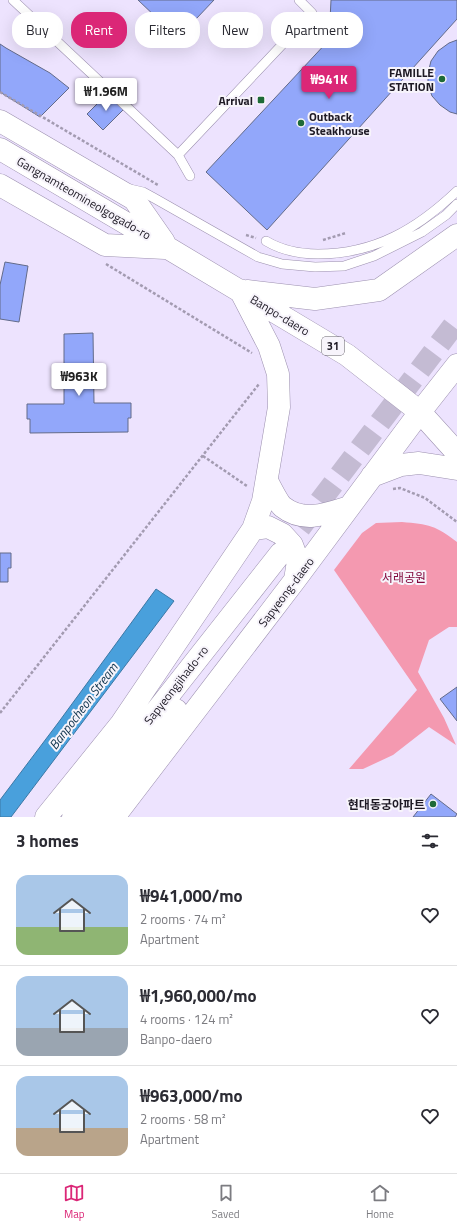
<!DOCTYPE html>
<html lang="en">
<head>
<meta charset="utf-8">
<style>
  :root { --surface:#fff; --page:#f2f2f3; --text:#2b2b33; --muted:#7c7c81; --line:#e1e1e2; --accent:#db2777 }
  body { margin:0; font-family:"Titillium Web","Noto Sans KR",sans-serif; background:var(--page); color:var(--text); height:100vh; display:flex; flex-direction:column; font-size:15px; white-space:nowrap }
  * { box-sizing:border-box; margin:0 }
  p { font-size:13px; color:var(--muted) }
  .icon { flex:none; width:22px; height:22px; fill:none; stroke:currentColor; stroke-width:2; stroke-linecap:round; stroke-linejoin:round }
  .map { position:relative; height:817px; overflow:hidden }
  .panel { display:flex; flex-direction:column; background:var(--surface); flex:1 }
  .panel>* { flex:none }
  .guide { position:absolute; left:12px; top:12px; width:433px; height:36px; display:flex; gap:8px }
  .price { position:absolute; translate:-50% -34px; padding:0 9px; border-radius:4px; background:#fff; color:#222; font-size:13px; line-height:26px; filter:drop-shadow(0 1px 2px #0008) }
  .price::after { content:''; position:absolute; left:50%; top:24px; width:12px; height:9px; margin-left:-6px; background:inherit; clip-path:polygon(0 0,100% 0,50% 100%) }
  .price.current { background:var(--accent); color:#fff }
  ul { padding:0; list-style:none }
  li { display:flex; align-items:center; gap:12px; height:100px; padding:0 16px }
  li+li { border-top:1px solid var(--line) }
  li span { display:grid; place-items:center; flex:none; width:112px; height:80px; border-radius:12px; color:#555 }
  li>.icon { margin-inline-start:auto }
  span .icon { width:48px; height:48px; fill:#fffc; stroke-width:1 }
  li b { font-size:17px }
  h2 { display:flex; justify-content:space-between; align-items:center; height:48px; padding:0 16px; font-size:17px }
  .pill { padding:0 14px; border-radius:16px; background:var(--surface); box-shadow:0 4px 16px #0002; font-size:14px; line-height:36px }
  .pill.current { background:var(--accent); color:#fff }
  .menu { display:flex; justify-content:space-around; align-items:center; height:56px; border-top:1px solid var(--line); background:var(--surface); font-size:11px; color:var(--muted) }
  .menu a { display:grid; justify-items:center; gap:2px }
  .menu .current { color:var(--accent) }
  .map>svg:first-child { display:block }
  .green { fill:#f499b0 }
  .water { fill:#49a0dc; stroke:#3c78a5 }
  .building { fill:#92a7fa; stroke:#636b89 }
  .lines { fill:none; stroke-linecap:round; stroke-linejoin:round }
  .primary-tunnel { stroke:#c4bbd3; stroke-width:22; stroke-dasharray:22 11; stroke-linecap:butt }
  .service-casing { stroke:#9c90af; stroke-width:10 }
  .primary-casing { stroke:#9c90af; stroke-width:23 }
  .path { stroke:#a39bb1; stroke-width:2.5; stroke-dasharray:3 2; stroke-linecap:butt }
  .service { stroke:#fff; stroke-width:9 }
  .primary { stroke:#fff; stroke-width:22 }
  .poi-dot { fill:#1e6a38; stroke:#f7f4fb; stroke-width:1.5 }
  .labels { text-anchor:middle; dominant-baseline:central; stroke-width:4; stroke-linejoin:round; paint-order:stroke }
  .shield { fill:#f7f4fb; stroke:#5f5b65; stroke-width:1 }
  .shield-label { font-size:11px; font-weight:bold; fill:#1e1a25 }
  .poi-label { font-size:12px; font-weight:bold; fill:#1e1a25; stroke:#f7f4fb; text-anchor:end }
  .street-label { font-size:12px; fill:#1e1a25; stroke:#f7f4fb }
  .park-label { font-size:12px; fill:#81083d; stroke:#f7f4fb }
  .water-label { font-size:13px; font-style:italic; fill:#0e334c; stroke:#f7f4fb }
</style>
</head>
<body>
<div class="map">
<svg width="457" height="817" viewBox="0 0 457 817">
  <rect width="100%" height="100%" fill="#ede3fe"/>
  <path class="green" d="M402,522c26,2 35,4 55,20v85h-8l-20,13 -11,32 26,46 12,27 -27,-18 -36,28 -30,14h-14l68,-79 -83,-120 28,-37 14,-10z"/>
  <path class="water" d="M156,589l18,12 -163,216h-11v-17l58,-77z"/>
  <path class="building" d="M138,0h76l-36,38z
    M331,0h126v19l-190,211 -61,-58 123,-132z
    M457,40v74l-7,-2 -10,-7 -8,-9 -4,-11v-12l3,-12 7,-10 11,-8z
    M0,44l6,4 44,25 19,15 -29,29 -40,-25z
    M108,93l16,16 -21,21 -16,-16z
    M5,262l23,4 -9,56 -19,-3v-34z
    M93,333l1,70h37v15h-3v14l-98,1v-14h-3v-15h37v-70z
    M0,553h11v15h-3v14h-8z
    M457,687v34l-17,-22z
    M431,794l26,20 -2,3h-42z"/>
  <g class="lines">
    <path class="primary-tunnel" d="M280,554l177,-233"/>
    <defs>
      <path id="service" d="M13,0l165,155 12,21
        M178,155l134,-142 -13,-13
        M130,189l13,3 11,6 104,59 24,7 33,3 29,-1 30,-10 48,-24 24,-17 11,-11
        M266,241c17,10 33,13 52,13 57,0 99,-25 139,-63"/>
      <path id="primary" d="M0,121l134,78 30,43
        M0,149l168,99 179,107 73,57 37,41
        M0,185l105,60 60,3
        M247,291l68,8 64,-9 78,-55
        M372,476l29,-11 18,-2 38,6
        M267,481c4,7 11,22 16,26 20,16 44,7 66,0
        M253,529l15,-2 14,7 10,11 6,16 -3,19
        M46,817l75,-93 132,-195 10,-28 16,-94 -1,-33 -9,-28 -29,-56
        M73,817l207,-263
        M94,817l82,-107
        M114,817l181,-237 125,-168 37,-47"/>
    </defs>
    <use href="#service" class="service-casing"/>
    <use href="#primary" class="primary-casing"/>
    <path class="path" d="M0,92l158,93
      M246,235l10,3
      M323,240l23,-7
      M106,264l146,89
      M203,456l44,30
      M393,489l7,-1 25,10 32,24
      M0,713l259,-329"/>
    <use href="#service" class="service"/>
    <use href="#primary" class="primary"/>
  </g>
  <g class="poi-dot">
    <circle cx="442" cy="79" r="4"/>
    <rect x="257" y="96" width="8" height="8" rx="2"/>
    <circle cx="301" cy="123" r="4"/>
    <circle cx="433" cy="804" r="4"/>
  </g>
  <g class="labels">
    <rect class="shield" x="322" y="337" width="22" height="18" rx="3"/>
    <g class="shield-label">
      <text x="333" y="346">31</text>
    </g>
    <g class="poi-label">
      <text x="434" y="72">FAMILLE<tspan x="434" dy="14">STATION</tspan></text>
      <text x="253" y="100">Arrival</text>
      <text x="309" y="116" text-anchor="start">Outback<tspan x="309" dy="14">Steakhouse</tspan></text>
      <text x="425" y="804">현대동궁아파트</text>
    </g>
    <g class="street-label">
      <text transform="translate(84 198) rotate(30)">Gangnamteomineolgogado-ro</text>
      <text transform="translate(280 315) rotate(31)">Banpo-daero</text>
      <text transform="translate(286 592) rotate(-53)">Sapyeong-daero</text>
      <text transform="translate(176 685) rotate(-52)">Sapyeongjihado-ro</text>
    </g>
    <g class="park-label">
      <text x="404" y="577">서래공원</text>
    </g>
    <g class="water-label">
      <text transform="translate(83 706) rotate(-53)">Banpocheon Stream</text>
    </g>
  </g>
</svg>
<b class="price current" style="left:329px;top:100px">₩941K</b>
<b class="price" style="left:106px;top:112px">₩1.96M</b>
<b class="price" style="left:79px;top:397px">₩963K</b>
<div class="guide">
<a class="pill">Buy</a>
<a class="pill current">Rent</a>
<a class="pill">Filters</a>
<a class="pill">New</a>
<a class="pill">Apartment</a>
</div>
</div>
<section class="panel">
<h2>3 homes<svg class="icon" aria-label="filters" viewBox="0 0 24 24"><path d="M4 7h16M4 17h16"/><circle cx="9" cy="7" r="2"/><circle cx="15" cy="17" r="2"/></svg></h2>
<ul>
<li><span style="background:linear-gradient(#a9c7e8 65%,#8fb573 0)"><svg class="icon" aria-label="home" viewBox="0 0 24 24"><path d="M3 11l9-7 9 7M6 9v11h12V9"/></svg></span><div><b>₩941,000/mo</b><p>2 rooms · 74 m²</p><p>Apartment</p></div><svg class="icon" aria-label="heart" viewBox="0 0 24 24"><path d="M12 20l-8-8c-3-5 5-10 8-4 3-6 11-1 8 4z"/></svg></li>
<li><span style="background:linear-gradient(#a9c7e8 65%,#9aa5b1 0)"><svg class="icon" aria-label="home" viewBox="0 0 24 24"><path d="M3 11l9-7 9 7M6 9v11h12V9"/></svg></span><div><b>₩1,960,000/mo</b><p>4 rooms · 124 m²</p><p>Banpo-daero</p></div><svg class="icon" aria-label="heart" viewBox="0 0 24 24"><path d="M12 20l-8-8c-3-5 5-10 8-4 3-6 11-1 8 4z"/></svg></li>
<li><span style="background:linear-gradient(#a9c7e8 65%,#b9a48a 0)"><svg class="icon" aria-label="home" viewBox="0 0 24 24"><path d="M3 11l9-7 9 7M6 9v11h12V9"/></svg></span><div><b>₩963,000/mo</b><p>2 rooms · 58 m²</p><p>Apartment</p></div><svg class="icon" aria-label="heart" viewBox="0 0 24 24"><path d="M12 20l-8-8c-3-5 5-10 8-4 3-6 11-1 8 4z"/></svg></li>
</ul>
</section>
<nav class="menu">
<a class="current"><svg class="icon" aria-label="map" viewBox="0 0 24 24"><path d="M3 6l6-2 6 2 6-2v14l-6 2-6-2-6 2zM9 4v14M15 6v14"/></svg>Map</a>
<a><svg class="icon" aria-label="saved" viewBox="0 0 24 24"><path d="M7 4h10v16l-5-4-5 4z"/></svg>Saved</a>
<a><svg class="icon" aria-label="home" viewBox="0 0 24 24"><path d="M3 11l9-7 9 7M6 9v11h12V9"/></svg>Home</a>
</nav>
</body>
</html>
